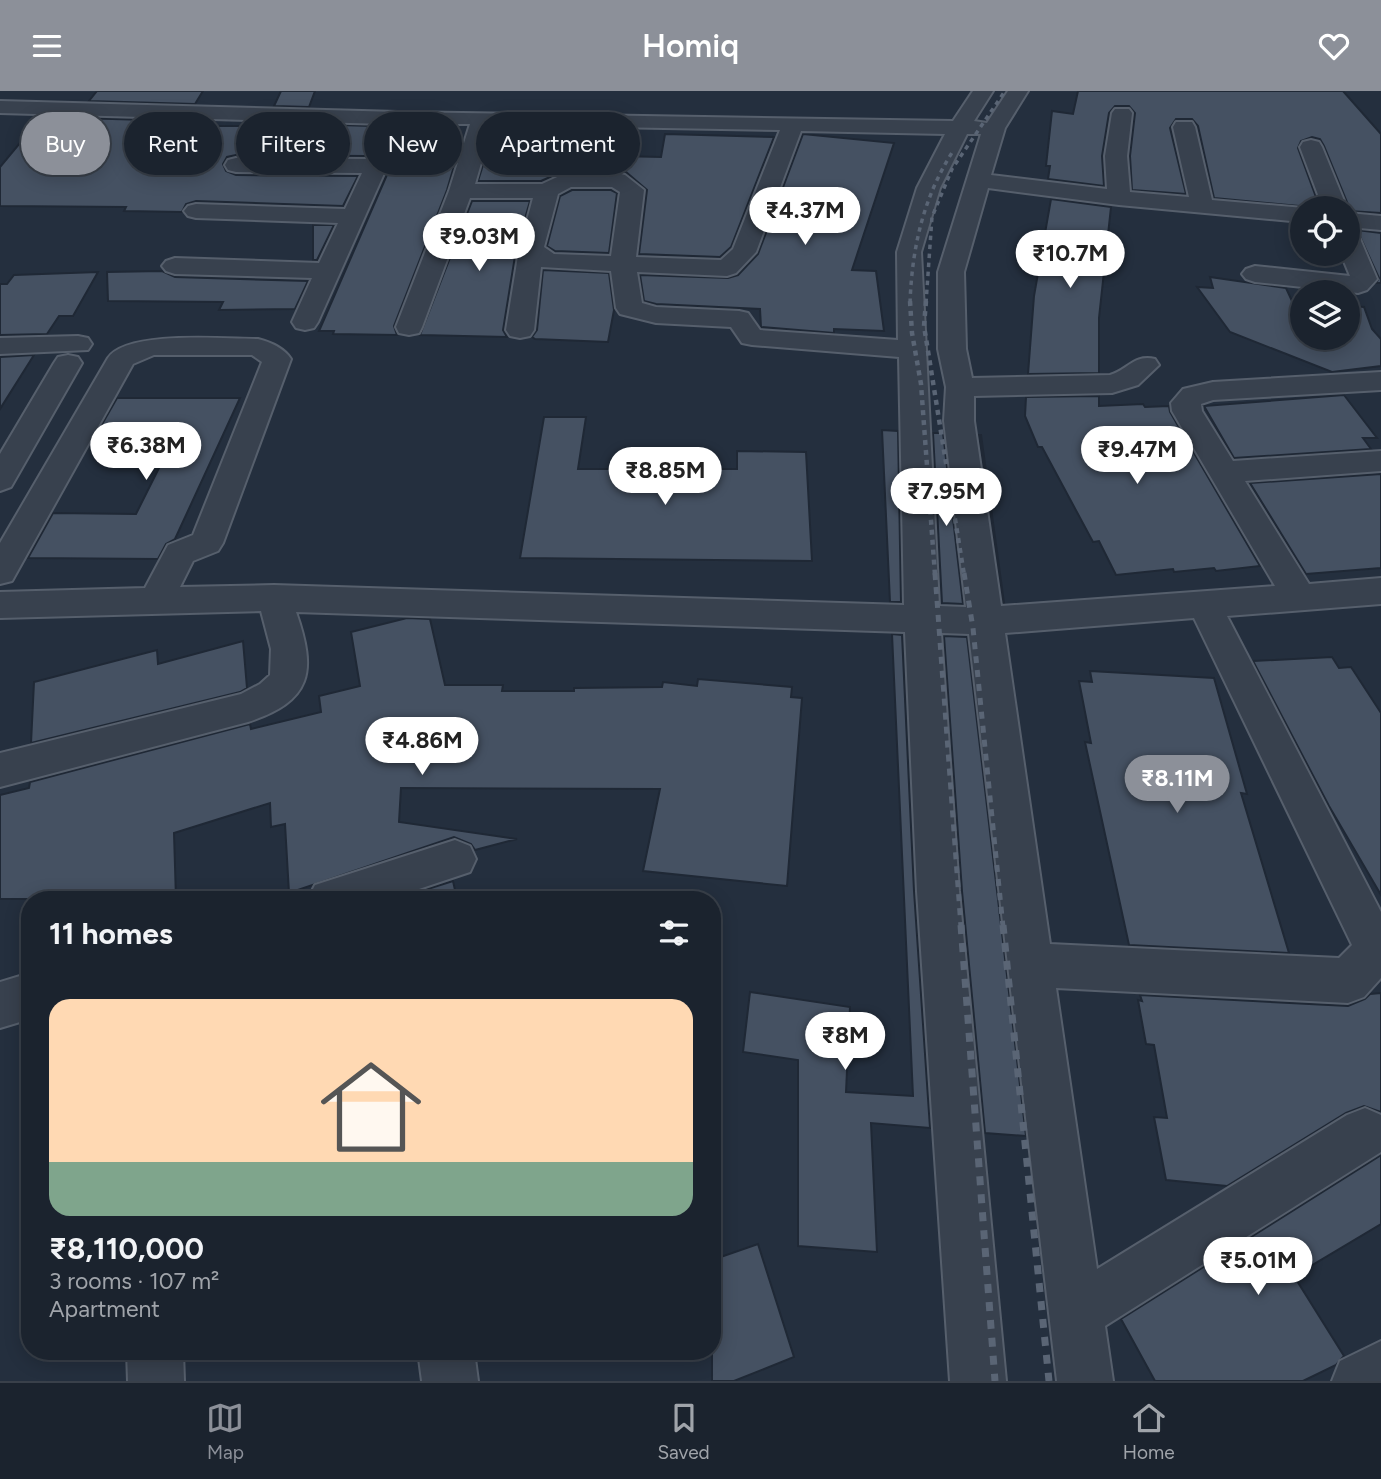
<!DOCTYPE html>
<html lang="en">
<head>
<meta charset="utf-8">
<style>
  :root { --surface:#1b232e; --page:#282f3a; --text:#f1f3f6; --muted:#a0a4aa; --line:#39404a; --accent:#8c9099 }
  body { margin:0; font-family:Figtree,sans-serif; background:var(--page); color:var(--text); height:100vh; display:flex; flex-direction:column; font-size:26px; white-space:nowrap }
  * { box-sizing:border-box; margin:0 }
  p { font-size:23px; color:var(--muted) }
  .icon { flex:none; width:38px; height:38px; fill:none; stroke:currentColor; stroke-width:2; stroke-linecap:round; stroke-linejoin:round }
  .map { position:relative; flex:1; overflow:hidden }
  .sheet { position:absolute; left:21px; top:800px; width:700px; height:469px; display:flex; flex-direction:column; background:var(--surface); border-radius:28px; box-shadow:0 4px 18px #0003,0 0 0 2px var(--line) }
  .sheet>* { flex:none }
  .guide { position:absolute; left:21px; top:21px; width:700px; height:63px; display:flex; gap:14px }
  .buttons { position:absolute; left:1290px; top:105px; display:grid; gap:14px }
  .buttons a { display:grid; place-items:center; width:70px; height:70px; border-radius:50%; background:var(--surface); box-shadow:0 4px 18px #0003,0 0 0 2px var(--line); font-size:35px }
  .price { position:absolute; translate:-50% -60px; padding:0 16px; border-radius:24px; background:#fff; color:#222; font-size:23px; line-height:46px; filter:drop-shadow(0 2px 4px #0008) }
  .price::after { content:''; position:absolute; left:50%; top:42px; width:21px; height:16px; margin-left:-10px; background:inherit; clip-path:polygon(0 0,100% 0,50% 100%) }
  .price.selected { background:var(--accent); color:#fff }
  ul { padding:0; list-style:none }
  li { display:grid; align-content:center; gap:14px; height:371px; padding:0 28px }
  li span { display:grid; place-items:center; height:217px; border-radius:21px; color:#555 }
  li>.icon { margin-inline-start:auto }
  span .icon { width:126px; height:126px; fill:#fffc; stroke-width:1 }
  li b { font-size:30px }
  h2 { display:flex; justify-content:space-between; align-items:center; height:84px; padding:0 28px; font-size:30px }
  .chip { padding:0 24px; border-radius:32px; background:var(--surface); box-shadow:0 4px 18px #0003,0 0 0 2px var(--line); font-size:24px; line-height:63px }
  .chip.selected { background:var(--accent); color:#fff }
  header { display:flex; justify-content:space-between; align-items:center; height:91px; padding:0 28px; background:var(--accent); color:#fff; font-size:32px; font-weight:600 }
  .tab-bar { display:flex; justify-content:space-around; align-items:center; height:98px; border-top:2px solid var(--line); background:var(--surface); font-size:19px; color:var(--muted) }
  .tab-bar a { display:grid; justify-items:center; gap:4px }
  .tab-bar .selected { color:var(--accent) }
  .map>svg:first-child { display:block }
  .building { fill:#455162; stroke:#1f2835; stroke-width:2 }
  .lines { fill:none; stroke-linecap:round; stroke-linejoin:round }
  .minor-casing { stroke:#565f6c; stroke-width:4 }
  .minor { fill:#38414e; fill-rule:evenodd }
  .rail-far3 { stroke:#5a6575; stroke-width:3.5; stroke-dasharray:4.5 4.5; stroke-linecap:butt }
  .rail-far2 { stroke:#5a6575; stroke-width:4.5; stroke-dasharray:5 5; stroke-linecap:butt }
  .rail-far1 { stroke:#5a6575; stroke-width:5; stroke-dasharray:7 7; stroke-linecap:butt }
  .rail { stroke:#5a6575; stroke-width:7; stroke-dasharray:9 9; stroke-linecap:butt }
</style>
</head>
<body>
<header><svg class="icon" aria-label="menu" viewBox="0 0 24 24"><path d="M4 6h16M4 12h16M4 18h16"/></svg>Homiq<svg class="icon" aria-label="heart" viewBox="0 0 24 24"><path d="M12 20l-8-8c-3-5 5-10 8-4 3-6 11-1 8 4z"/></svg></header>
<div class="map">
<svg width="1381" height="1290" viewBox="0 0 1381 1290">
  <rect width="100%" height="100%" fill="#242f3e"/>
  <path class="building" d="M97,0h106l-8,13 -106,-3z
    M281,0h34l-6,16 -35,-1z
    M1078,0h265l38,43v79l-33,-2 1,-4 -25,-61 -4,-7 -8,-2 -11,4 -3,7 22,60 -106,-10 -16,-72 -6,-7h-16l-6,9 16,66 -54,-4 -2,-34 5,-43 -6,-7h-14l-6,7 -7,43 2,30 -56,-7 2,-13h-4l6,-55 21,3z
    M76,27l108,3 -3,5h85l1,-3 106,3 -5,12h7l-9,18 -130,-1 -9,2 -4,7 3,7 10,4 122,1 -15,30 -147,-5 -10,3 -4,8 -58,-1 2,-4 -126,-1v-39l34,-41 36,-1z
    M665,43l109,3 -43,110 -11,10 -81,-3 8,-64 -21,-18 -60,-2 -25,11h-63l13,-42 45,-2 -5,17 130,3z
    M803,43l91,9 -42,127 24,1 8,60 -50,-2v4l-73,-6 -1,-18 -104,-5 -12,-3 -4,-26 88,3 10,-3 20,-21z
    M441,46l-1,3 22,-1 -15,51 -53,136 3,9 -64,-1 1,-3h-15l84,-193z
    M572,99h39l6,3 -8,60 -54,-2 -8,-5 13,-50z
    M1051,108l60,8 -12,111v55l-71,1 6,-78z
    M472,110h58l-14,49 -13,80 4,7 -87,-2z
    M313,134h21l-17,35h-4z
    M1357,139l24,3v50h-5l3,-5z
    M543,179l66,3 5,37 -6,32 -73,-3 -3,-2 5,-7z
    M162,180l13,6 133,4 -13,28 -76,1 4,-8 -115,-1 -1,-29z
    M98,181l-25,44h-14l-12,18 -47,1v-51h7l7,-9z
    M1210,186l76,11 6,13 10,1v36h46v-32l16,1 8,22 9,10v27l-49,6 -102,-40 -33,-45 16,1z
    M34,264l-34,54v-52z
    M1344,304l33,43h-14l8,11 -137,9 -30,-52z
    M1099,305v10l44,-2 2,3 24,-1 1,6 90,154 -44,5 -2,-3 -40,4 -1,-3 -57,6 -17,-34 -6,1 -51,-95h-4l-13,-31 1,-19z
    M117,307h123l-65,141 -9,5 -8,15 -130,-1 25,-45 83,1 40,-80 -79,-1z
    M544,326h42l-8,52h159v-18l69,1 6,109 -292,-3z
    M882,339l16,1 3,171h-11z
    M933,342h10l20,171 -21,-1z
    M979,344h2l23,168h-1z
    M1381,383v94l-75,6 -56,-91z
    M407,527l23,1 15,66h58l-1,6h72v-3l88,-1 1,-5 34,4 1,-7 94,8 -1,10 11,1 -15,188 -144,-15 17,-82 -259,-1 -2,34 118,17 -42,11 -4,-6 -17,-7 -165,56 -4,-69 -14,3 -1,-24 -96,30 2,66h-176v-104l29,-7 1,-6 220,-58 1,5 70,-17 -2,-16 41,-10 -9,-54z
    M892,543l10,1 12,256 16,237 -59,-5 6,129 -79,-6v-186l-55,-8 7,-60 100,15 -4,85 67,4z
    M944,545l23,1 59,499 -41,-3 -23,-242z
    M243,550l4,47 -7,4 -209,51 3,-61 123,-32 1,14z
    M1332,566l7,11 12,-1 30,46v182l-52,-89 -76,-145z
    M1090,580l124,7 33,116 -6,-1 48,160 -160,-8 -44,-203 6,1 -12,-62 13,1z
    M453,790l4,18h-61z
    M1381,902v119l-17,-6 -18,7 -119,73 -61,-6 -12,-63 13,1 -13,-73 -8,-1 -8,-44 4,1 -2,-6 208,11 17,-7 5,-5z
    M1381,1064v69l-87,52 50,80 -8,9 -33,16h-148l-34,-62z
    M758,1153l36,113 -60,24h-22v-121z"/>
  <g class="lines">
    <defs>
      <path id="minor" d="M973,0h20l-19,30 13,2 21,-32h20l-23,37 -14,47 116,14 -2,-33 7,-43 3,-4h14l3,4 -5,43 3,36 59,5 -16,-70 3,-5h16l3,5 17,73 92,8 -2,14 -183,-17 -131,-17 -24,84 2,77 6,29 138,-3c18,-5 24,-21 45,-16l4,6 -21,20 -26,8 -138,3v25l27,185 274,-20 -103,-175 -1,-8 12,-14 30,-7 168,-10v18l-168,10 -12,4 1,7 31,50 148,-10v20l-136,10 64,103 72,-6v26l-154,12 154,296v66l-17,19 -16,6 -292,-15 41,281 250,-154 18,-7 16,7v37l-276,174 8,55h-56l-88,-747 -28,-1 18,258 47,490h-56l-33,-490 -12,-259 -609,-20c21,60 16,89 -48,110l-248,65v-34l241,-59 19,-10 10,-9 1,-26 -10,-38 -261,7v-26l145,-4 23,-43 25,-10 69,-173 -10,-7h-98l-21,9 -121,217 -12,3v-41l108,-185c19,-28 117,-19 150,-19 12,3 26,9 33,20l-68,184 -5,8 -25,10 -13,26 94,-2 630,20 -5,-248 -147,-12 -10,-2 -11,-16 -75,-4 -36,-9 -4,-6 -5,-37 -70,-4 -7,63 -4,6 -10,2 -10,-2 -4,-6 13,-80 14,-52h-63l-48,129 -3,6 -10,2 -10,-2 -3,-6 53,-136 21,-67h-64l-88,198 -4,6 -9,2 -9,-2 -4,-6 20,-44 -137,-4 -9,-3 -4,-5 4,-5 9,-3 144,5 19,-40 -142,-5 -8,-2 -4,-5 4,-5 8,-2 149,5 17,-36 -126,-1 -8,-2 -3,-5 3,-5 8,-2 132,1 17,-35 -385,-11v-12l398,11 555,9zM492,34l288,5 -47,119 -12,11 -85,-3 8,-67 -19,-15 -8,-2h-51l-24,11h-67zM801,40l144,3 -28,54 -20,64 1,88 -138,-10 -12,-17 -9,-2 -83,-4 -14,-4 -5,-31 90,4 9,-3 20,-21zM967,43h14l-43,138v77l8,38 -2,34 22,186 -27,-1 -18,-354 19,-64zM571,96h41l8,5 -9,64 -57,-2 -10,-7 14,-53zM1194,527l158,327 -13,13 -289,-14 -45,-311z
        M1311,49l8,2 3,5 25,61h-24l-23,-61 3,-5z
        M1348,122l33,3v14l-33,-3z
        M1348,141l9,2 3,5 17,40 -10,11 -9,3 -103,-11 -9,-3 -4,-5 4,-5 9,-3 95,10 -9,-22h7z
        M78,245l10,2 4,6 -4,6 -88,4v-16z
        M68,264l10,2 4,6 -71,124 -11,4v-37l54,-91 4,-6z
        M455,749l15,6 6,13 -6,13 -81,27h-81l7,-14z
        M30,882v46l-30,9v-46z
        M1381,1250v40h-49l8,-20z
        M127,1260h56l1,30h-56z
        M418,1260h56l4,30h-56z"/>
    </defs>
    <use href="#minor" class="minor-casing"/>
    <use href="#minor" class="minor"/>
    <path class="rail-far3" d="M910,212c2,-55 13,-105 43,-152
      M926,212l6,-86 20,-48 53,-78"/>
    <path class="rail-far2" d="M910,210l2,32 9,51 14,191
      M926,210l-2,25 40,249"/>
    <path class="rail-far1" d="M935,482l26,354
      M964,482l9,55 30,299"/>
    <path class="rail" d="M961,834l34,456
      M1003,834l46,456"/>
  </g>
</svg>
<div class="buttons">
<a><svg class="icon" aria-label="locate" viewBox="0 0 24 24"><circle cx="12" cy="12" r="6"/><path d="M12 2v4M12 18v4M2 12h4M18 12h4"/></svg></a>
<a><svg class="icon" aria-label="layers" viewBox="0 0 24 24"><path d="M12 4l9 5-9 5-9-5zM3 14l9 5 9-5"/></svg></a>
</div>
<b class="price" style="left:805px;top:156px">₹4.37M</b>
<b class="price" style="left:479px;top:182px">₹9.03M</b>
<b class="price" style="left:1070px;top:199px">₹10.7M</b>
<b class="price" style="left:146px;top:391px">₹6.38M</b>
<b class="price" style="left:1137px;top:395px">₹9.47M</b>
<b class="price" style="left:665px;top:416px">₹8.85M</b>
<b class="price" style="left:946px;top:437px">₹7.95M</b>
<b class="price" style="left:422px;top:686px">₹4.86M</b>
<b class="price selected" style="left:1177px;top:724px">₹8.11M</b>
<b class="price" style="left:845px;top:981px">₹8M</b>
<b class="price" style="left:1258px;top:1206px">₹5.01M</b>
<div class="guide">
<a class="chip selected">Buy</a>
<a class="chip">Rent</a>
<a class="chip">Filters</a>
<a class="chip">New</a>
<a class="chip">Apartment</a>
</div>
<section class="sheet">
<h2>11 homes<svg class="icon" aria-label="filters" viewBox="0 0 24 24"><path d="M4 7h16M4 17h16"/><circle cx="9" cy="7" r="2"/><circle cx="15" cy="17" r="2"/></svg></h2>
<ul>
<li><span style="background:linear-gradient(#ffd9b3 75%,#7fa58c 0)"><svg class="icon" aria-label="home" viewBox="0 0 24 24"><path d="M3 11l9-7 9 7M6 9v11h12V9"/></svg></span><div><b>₹8,110,000</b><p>3 rooms · 107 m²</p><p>Apartment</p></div></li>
</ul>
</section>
</div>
<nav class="tab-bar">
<a class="selected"><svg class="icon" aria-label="map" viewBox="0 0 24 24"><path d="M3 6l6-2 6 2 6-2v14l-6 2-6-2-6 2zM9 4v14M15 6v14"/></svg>Map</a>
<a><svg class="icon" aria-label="saved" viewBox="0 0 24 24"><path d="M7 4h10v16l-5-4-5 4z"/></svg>Saved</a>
<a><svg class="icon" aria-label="home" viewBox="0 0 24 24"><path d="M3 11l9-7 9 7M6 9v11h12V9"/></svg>Home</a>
</nav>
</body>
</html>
